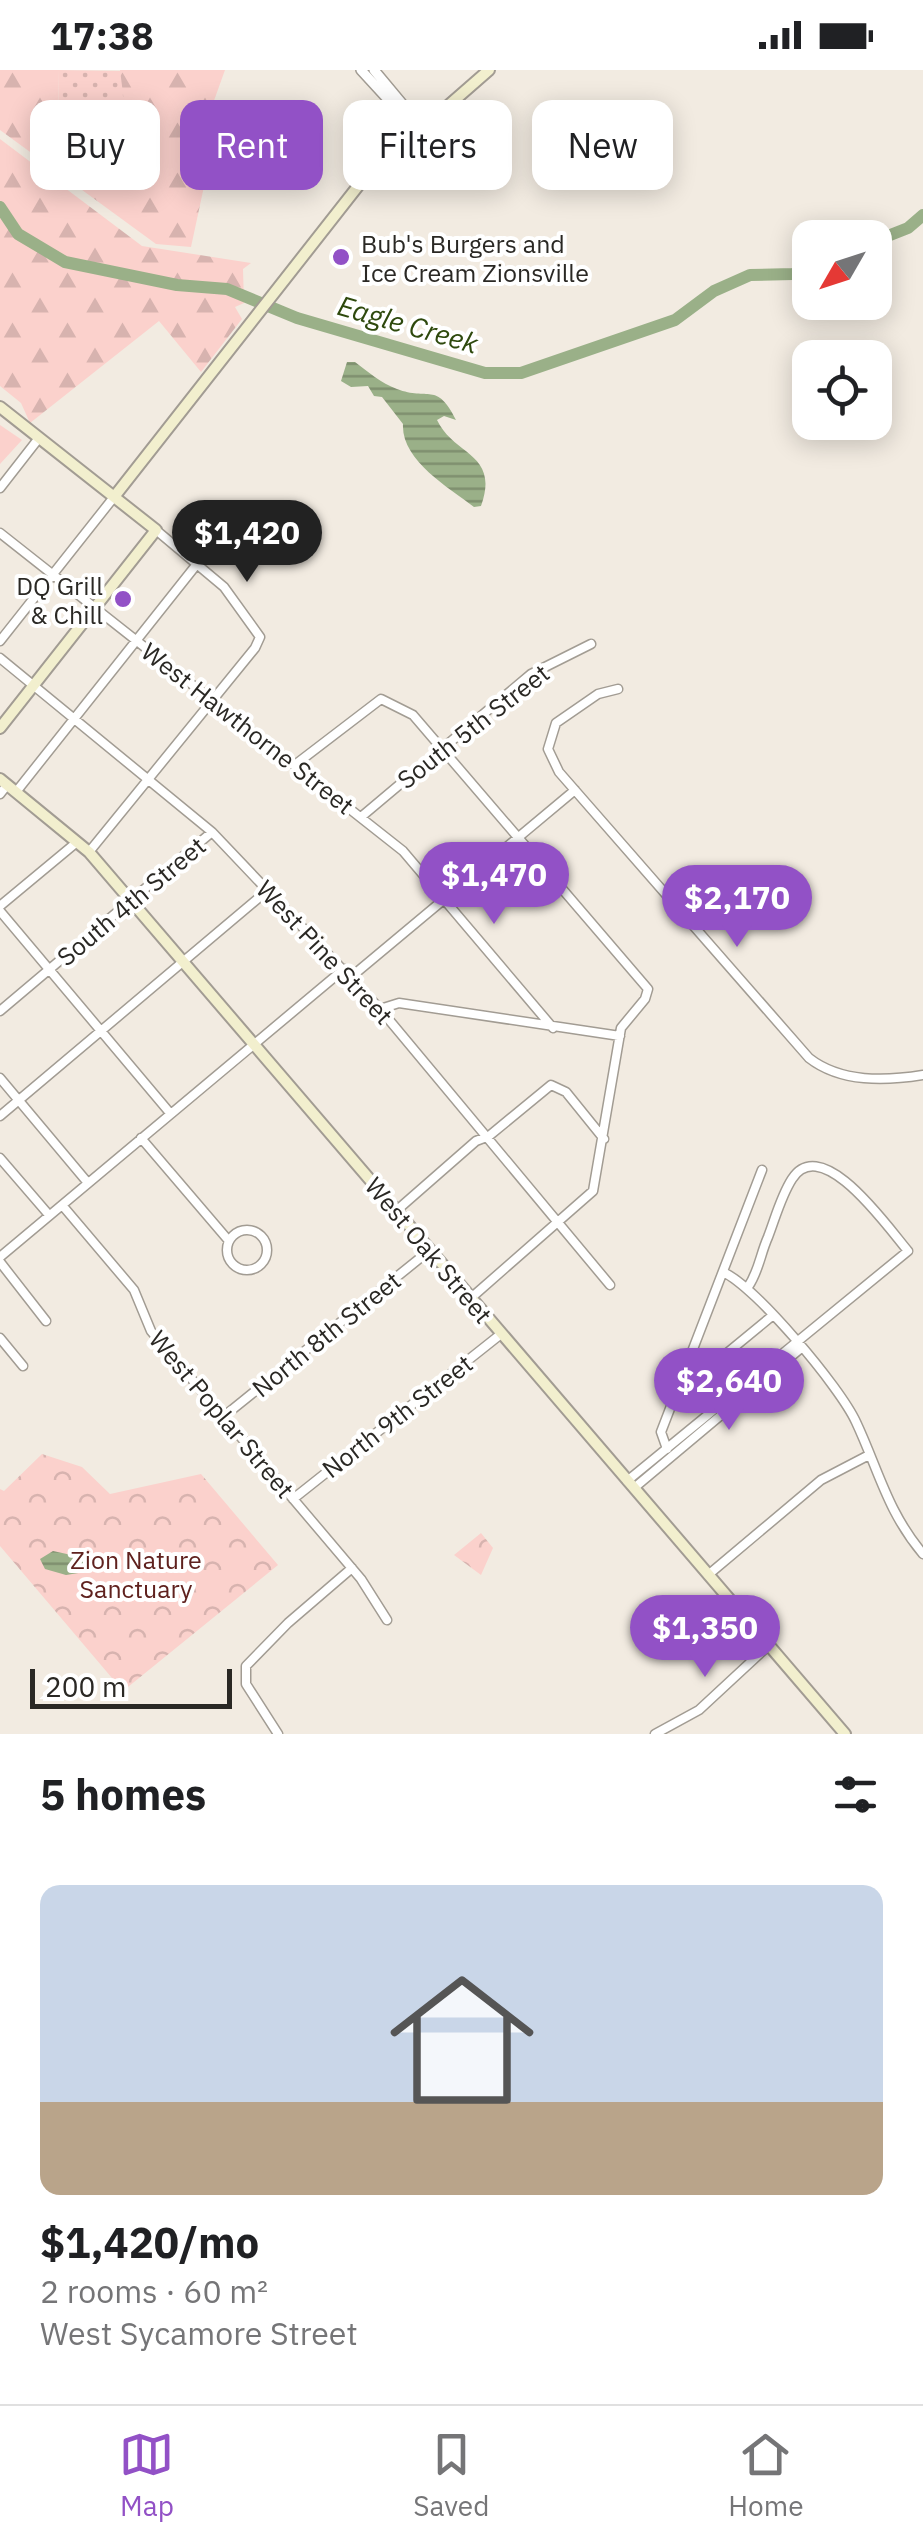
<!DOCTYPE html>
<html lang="en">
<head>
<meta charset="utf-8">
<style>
  :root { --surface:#fff; --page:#f6f6f6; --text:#202124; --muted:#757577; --line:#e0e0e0; --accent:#9251c6 }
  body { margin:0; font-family:"IBM Plex Sans",sans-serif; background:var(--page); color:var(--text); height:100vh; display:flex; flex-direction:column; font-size:38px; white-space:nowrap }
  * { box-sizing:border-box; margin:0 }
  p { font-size:32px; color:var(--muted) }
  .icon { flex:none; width:55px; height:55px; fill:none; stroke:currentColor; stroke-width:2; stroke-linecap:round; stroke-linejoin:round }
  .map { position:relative; height:1664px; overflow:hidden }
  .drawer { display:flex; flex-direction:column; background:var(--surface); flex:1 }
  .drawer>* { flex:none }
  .hud { position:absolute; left:30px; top:30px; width:865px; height:90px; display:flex; gap:20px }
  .needle { width:65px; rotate:231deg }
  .buttons { position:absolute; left:792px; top:150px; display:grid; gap:20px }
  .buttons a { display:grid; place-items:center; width:100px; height:100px; border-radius:20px; background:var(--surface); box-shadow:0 5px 25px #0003; font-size:50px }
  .scale { position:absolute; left:30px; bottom:25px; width:202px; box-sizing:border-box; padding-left:10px; border:5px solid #2a2824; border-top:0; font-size:28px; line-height:35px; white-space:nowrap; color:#2a2824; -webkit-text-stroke:8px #fff; paint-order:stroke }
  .price { position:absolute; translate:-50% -85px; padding:0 22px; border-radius:35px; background:var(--accent); color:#fff; font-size:32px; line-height:65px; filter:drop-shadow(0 2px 5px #0008) }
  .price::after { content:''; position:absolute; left:50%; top:60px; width:30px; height:22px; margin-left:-15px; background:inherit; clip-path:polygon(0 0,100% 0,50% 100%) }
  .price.selected { background:#222; color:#fff }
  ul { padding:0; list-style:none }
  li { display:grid; align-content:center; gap:20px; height:530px; padding:0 40px }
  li+li { border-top:2px solid var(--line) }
  li span { display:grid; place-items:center; height:310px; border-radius:20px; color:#555 }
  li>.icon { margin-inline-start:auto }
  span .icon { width:180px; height:180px; fill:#fffc; stroke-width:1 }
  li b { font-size:42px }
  h2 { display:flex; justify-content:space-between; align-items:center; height:120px; padding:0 40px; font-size:42px }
  .pill { padding:0 35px; border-radius:20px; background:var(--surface); box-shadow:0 5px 25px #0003; font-size:35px; line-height:90px }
  .pill.selected { background:var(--accent); color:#fff }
  .status { display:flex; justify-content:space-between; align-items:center; height:70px; padding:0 50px; background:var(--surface); direction:ltr }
  .status svg { height:28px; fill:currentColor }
  .tabs { display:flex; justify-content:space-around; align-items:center; height:140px; border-top:2px solid var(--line); background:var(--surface); font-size:28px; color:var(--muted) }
  .tabs a { display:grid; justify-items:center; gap:5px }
  .tabs .selected { color:var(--accent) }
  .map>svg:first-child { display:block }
  .grass { fill:url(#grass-dots) }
  .forest { fill:url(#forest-firs) }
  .park { fill:url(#park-crowns) }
  .garden { fill:#fbd1cc }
  .water { fill:url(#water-rules) }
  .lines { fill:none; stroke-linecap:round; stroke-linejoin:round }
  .river { stroke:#9ab088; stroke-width:12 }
  .minor-casing { stroke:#a29c93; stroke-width:11 }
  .tertiary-casing { stroke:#a29c93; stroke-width:12 }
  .secondary-casing { stroke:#a29c93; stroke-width:14 }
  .minor { stroke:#fff; stroke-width:8 }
  .tertiary { stroke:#fff; stroke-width:9 }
  .secondary { stroke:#f2efce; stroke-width:10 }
  .poi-dot { fill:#9251c6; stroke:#fff; stroke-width:4 }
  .labels { text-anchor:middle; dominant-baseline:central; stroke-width:8; stroke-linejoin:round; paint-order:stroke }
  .poi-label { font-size:25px; fill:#2a2824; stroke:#fff; text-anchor:start }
  .street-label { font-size:25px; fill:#2a2824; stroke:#fff }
  .park-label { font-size:25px; fill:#5f211e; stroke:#fff }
  .water-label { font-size:28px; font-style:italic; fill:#2e490d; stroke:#fff }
</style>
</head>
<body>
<div class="status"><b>17:38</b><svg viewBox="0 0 49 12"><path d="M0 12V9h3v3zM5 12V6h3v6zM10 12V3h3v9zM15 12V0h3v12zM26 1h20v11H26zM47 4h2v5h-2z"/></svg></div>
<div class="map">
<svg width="923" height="1664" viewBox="0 0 923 1664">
  <defs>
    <pattern id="grass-dots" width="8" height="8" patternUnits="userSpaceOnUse" patternTransform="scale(2.5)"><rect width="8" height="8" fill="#fbd1cc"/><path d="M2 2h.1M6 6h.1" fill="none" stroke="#d7b3af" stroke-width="1.8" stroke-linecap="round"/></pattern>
    <pattern id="forest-firs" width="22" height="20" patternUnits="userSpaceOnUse" patternTransform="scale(2.5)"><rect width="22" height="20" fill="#fbd1cc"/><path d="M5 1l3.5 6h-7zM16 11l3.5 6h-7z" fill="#d7b3af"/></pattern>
    <pattern id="park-crowns" width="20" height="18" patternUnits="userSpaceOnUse" patternTransform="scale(2.5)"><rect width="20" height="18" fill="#fbd1cc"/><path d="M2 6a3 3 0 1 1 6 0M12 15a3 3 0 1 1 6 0" fill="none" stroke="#d7b3af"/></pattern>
    <pattern id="water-rules" width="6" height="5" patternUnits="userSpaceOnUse" patternTransform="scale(2.5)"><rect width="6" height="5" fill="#9ab088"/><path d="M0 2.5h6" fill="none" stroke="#7e8f6f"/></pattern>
  </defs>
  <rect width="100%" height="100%" fill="#f2ebe1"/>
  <path class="grass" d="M58,0l63,1 9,79 -16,26 -37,-34 -8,1 -10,-17z"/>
  <path class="forest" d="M0,0h58l1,56 55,49 16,-26 -10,-79h105l-14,39 4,26 -24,112 -35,-3 -156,-114z
    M0,69l142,107 109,17 -8,6 1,34 -9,4 7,12 -41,53 -42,-51 -129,102 -9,-20 -21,-17z"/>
  <path class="park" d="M42,1384l40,13 28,27 91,-20 77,91 -155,126 -123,-145v-57l4,2z
    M481,1463l12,15 -12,27 -27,-20z"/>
  <path class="garden" d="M0,355l22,15 -22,24z"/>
  <path class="water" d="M347,292h8c13,10 26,21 42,27 31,12 40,-8 59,31l-12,-4 -7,4c17,36 63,33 44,86l-7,1c-26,-20 -73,-47 -71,-83l-21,-27 -8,-1 -6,-10 -17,1 -10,-6z
    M53,1481l69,15 -56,9 -21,-6 -5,-10z"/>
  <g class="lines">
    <path class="river" d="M0,137l18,27 47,28 112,23 50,4 70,29 188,55h36l154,-53 39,-29 36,-16 43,-1 17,-7
      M875,171l33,-13 15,-13"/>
    <defs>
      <path id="minor" d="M0,418l39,-50
        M0,463l403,318 150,177
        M0,571l114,-144
        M0,588l212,174 168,177 230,276
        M618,619l-20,5 -42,29 -8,26 11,23 250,286c32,25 77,23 114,17
        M296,694l85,-65 32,16 235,274 -3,10 -24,29 -28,163 -122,107
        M16,722l181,-228
        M0,724l7,-9
        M361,747l170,-143 60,-30
        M89,782l166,-204 5,-11 -36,-50 -68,-57
        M0,836l77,-64
        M0,841l170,202
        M351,907l224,-187
        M380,939l19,-6 221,33
        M0,941l212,-179
        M0,1008l88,105
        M0,1046l268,-226
        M141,1068l88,103
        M0,1088l49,57
        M62,1135l72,85 17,41 210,248 26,41
        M396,1141l80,-70 13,-5 62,-51 15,7 38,47
        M227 1180a20 20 0 1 1 40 0a20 20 0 1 1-40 0Z
        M0,1187l344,-288
        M0,1192l46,59
        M723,1202c33,15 117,115 133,150 23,49 31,89 67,132
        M0,1268l23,28
        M676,1325l96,-79
        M223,1347l207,-167
        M667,1379l-6,-17 101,-262
        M627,1411l281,-230c-19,-22 -86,-119 -116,-72 -11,17 -17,40 -24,58 -8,18 -9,34 -20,50
        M634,1418l166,-139
        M293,1429l208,-165
        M708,1505l113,-95 48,-25
        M278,1664l-32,-50v-18l42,-43 64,-55
        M655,1664l44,-24 69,-64"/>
      <path id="tertiary" d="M361,0l56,61
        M374,0l35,42 1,10"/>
      <path id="secondary" d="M0,337l156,123 -156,198
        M114,427l248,-316 127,-111
        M0,709l89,73 756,882"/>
    </defs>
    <use href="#minor" class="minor-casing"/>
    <use href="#tertiary" class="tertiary-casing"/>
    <use href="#secondary" class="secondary-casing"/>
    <use href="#minor" class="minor"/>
    <use href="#tertiary" class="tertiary"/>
    <use href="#secondary" class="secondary"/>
  </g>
  <g class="poi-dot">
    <circle cx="341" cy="187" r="10"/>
    <circle cx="123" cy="529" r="10"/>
  </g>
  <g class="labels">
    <g class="poi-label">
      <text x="361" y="173">Bub's Burgers and<tspan x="361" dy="29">Ice Cream Zionsville</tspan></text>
      <text x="103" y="515" text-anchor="end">DQ Grill<tspan x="103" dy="29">&amp; Chill</tspan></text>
    </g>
    <g class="street-label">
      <text transform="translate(473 656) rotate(-38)">South 5th Street</text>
      <text transform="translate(248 658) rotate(38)">West Hawthorne Street</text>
      <text transform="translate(131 831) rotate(-40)">South 4th Street</text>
      <text transform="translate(325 882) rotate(47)">West Pine Street</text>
      <text transform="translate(429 1180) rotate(50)">West Oak Street</text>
      <text transform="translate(326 1264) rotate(-39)">North 8th Street</text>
      <text transform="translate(222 1344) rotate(50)">West Poplar Street</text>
      <text transform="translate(397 1346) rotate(-38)">North 9th Street</text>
    </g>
    <g class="park-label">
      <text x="136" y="1489">Zion Nature<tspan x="136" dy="29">Sanctuary</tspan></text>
    </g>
    <g class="water-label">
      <text transform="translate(408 254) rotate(16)">Eagle Creek</text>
    </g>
  </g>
</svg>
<div class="buttons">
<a><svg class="needle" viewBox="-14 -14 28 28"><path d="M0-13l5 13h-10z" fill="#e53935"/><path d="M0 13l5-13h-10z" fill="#757577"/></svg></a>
<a><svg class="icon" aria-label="locate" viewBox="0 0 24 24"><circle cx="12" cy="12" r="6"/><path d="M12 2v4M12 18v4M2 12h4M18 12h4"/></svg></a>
</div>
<div class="scale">200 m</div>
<b class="price selected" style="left:247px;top:515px">$1,420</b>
<b class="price" style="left:494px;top:857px">$1,470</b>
<b class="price" style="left:737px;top:880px">$2,170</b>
<b class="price" style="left:729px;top:1363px">$2,640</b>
<b class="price" style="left:705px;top:1610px">$1,350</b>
<div class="hud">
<a class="pill">Buy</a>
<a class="pill selected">Rent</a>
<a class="pill">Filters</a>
<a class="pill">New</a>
</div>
</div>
<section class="drawer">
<h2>5 homes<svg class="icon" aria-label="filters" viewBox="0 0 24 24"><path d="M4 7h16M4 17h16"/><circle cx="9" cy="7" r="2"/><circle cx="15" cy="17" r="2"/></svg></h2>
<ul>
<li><span style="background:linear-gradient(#c9d6e8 70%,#b9a48a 0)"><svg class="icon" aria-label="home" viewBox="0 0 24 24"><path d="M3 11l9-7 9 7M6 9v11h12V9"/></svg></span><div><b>$1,420/mo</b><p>2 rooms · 60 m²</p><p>West Sycamore Street</p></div></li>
</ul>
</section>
<nav class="tabs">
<a class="selected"><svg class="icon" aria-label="map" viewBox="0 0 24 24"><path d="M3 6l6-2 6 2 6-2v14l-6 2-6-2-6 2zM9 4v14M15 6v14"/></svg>Map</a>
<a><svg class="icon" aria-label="saved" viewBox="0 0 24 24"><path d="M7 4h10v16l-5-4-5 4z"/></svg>Saved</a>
<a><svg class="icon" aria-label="home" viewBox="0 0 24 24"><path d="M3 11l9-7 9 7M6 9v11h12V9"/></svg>Home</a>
</nav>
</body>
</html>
